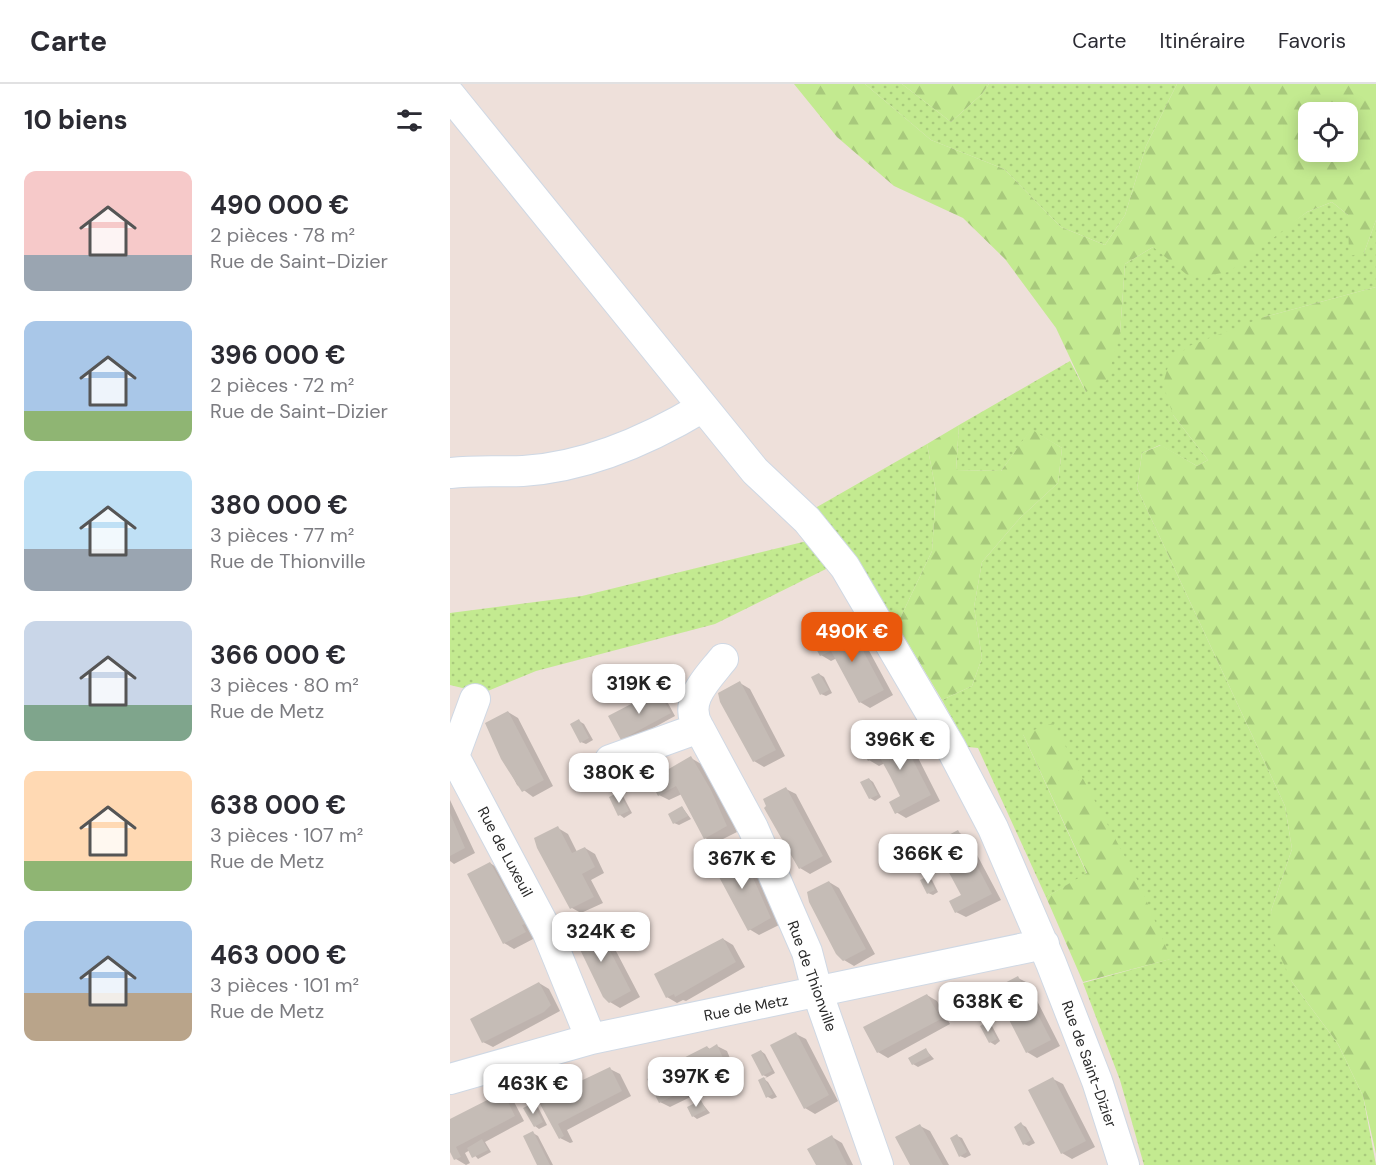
<!DOCTYPE html>
<html lang="fr">
<head>
<meta charset="utf-8">
<style>
  :root { --surface:#fff; --page:#f7f7f7; --text:#2b2b33; --muted:#7c7c81; --line:#e1e1e2; --accent:#ea580c }
  body { margin:0; font-family:"DM Sans",sans-serif; background:var(--page); color:var(--text); height:100vh; display:flex; flex-direction:column; font-size:22px; white-space:nowrap }
  * { box-sizing:border-box; margin:0 }
  p { font-size:20px; color:var(--muted) }
  .icon { flex:none; width:33px; height:33px; fill:none; stroke:currentColor; stroke-width:2; stroke-linecap:round; stroke-linejoin:round }
  .map { position:relative; flex:1; overflow:hidden }
  .side { display:flex; flex-direction:column; background:var(--surface); width:450px }
  .side>* { flex:none }
  .buttons { position:absolute; left:848px; top:18px; display:grid; gap:12px }
  .buttons a { display:grid; place-items:center; width:60px; height:60px; border-radius:12px; background:var(--surface); box-shadow:0 3px 15px #0003; font-size:30px }
  .price { position:absolute; translate:-50% -51px; padding:0 14px; border-radius:12px; background:#fff; color:#222; font-size:20px; line-height:39px; filter:drop-shadow(0 2px 3px #0008) }
  .price::after { content:''; position:absolute; left:50%; top:36px; width:18px; height:14px; margin-left:-9px; background:inherit; clip-path:polygon(0 0,100% 0,50% 100%) }
  .price.on { background:var(--accent); color:#fff }
  ul { padding:0; list-style:none }
  li { display:flex; align-items:center; gap:18px; height:150px; padding:0 24px }
  li span { display:grid; place-items:center; flex:none; width:168px; height:120px; border-radius:12px; color:#555 }
  li>.icon { margin-inline-start:auto }
  span .icon { width:72px; height:72px; fill:#fffc; stroke-width:1 }
  li b { font-size:26px }
  h2 { display:flex; justify-content:space-between; align-items:center; height:72px; padding:0 24px; font-size:26px }
  header { display:flex; align-items:center; gap:36px; box-sizing:border-box; height:84px; padding:0 30px; background:var(--surface); border-bottom:2px solid var(--line) }
  header strong { font-size:28px }
  nav { display:flex; gap:33px; margin-inline-start:auto; font-size:21px }
  main { display:flex; flex:1; min-height:0 }
  .map>svg:first-child { display:block }
  .grass { fill:url(#grass-dots) }
  .forest { fill:url(#forest-firs); fill-rule:evenodd }
  .shadow { fill:#0003 }
  .building { fill:#c5bcb6 }
  .lines { fill:none; stroke-linecap:round; stroke-linejoin:round }
  .minor-casing { stroke:#cfd8e4; stroke-width:32 }
  .minor { stroke:#fff; stroke-width:30 }
  .labels { text-anchor:middle; dominant-baseline:central; stroke-width:6; stroke-linejoin:round; paint-order:stroke }
  .street-label { font-size:15px; fill:#2a2a2a; stroke:#fff }
</style>
</head>
<body>
<header>
<strong>Carte</strong>
<nav><a>Carte</a><a>Itinéraire</a><a>Favoris</a></nav>
</header>
<main>
<section class="side">
<h2>10 biens<svg class="icon" aria-label="filters" viewBox="0 0 24 24"><path d="M4 7h16M4 17h16"/><circle cx="9" cy="7" r="2"/><circle cx="15" cy="17" r="2"/></svg></h2>
<ul>
<li><span style="background:linear-gradient(#f6c9c9 70%,#9aa5b1 0)"><svg class="icon" aria-label="home" viewBox="0 0 24 24"><path d="M3 11l9-7 9 7M6 9v11h12V9"/></svg></span><div><b>490 000 €</b><p>2 pièces · 78 m²</p><p>Rue de Saint-Dizier</p></div></li>
<li><span style="background:linear-gradient(#a9c7e8 75%,#8fb573 0)"><svg class="icon" aria-label="home" viewBox="0 0 24 24"><path d="M3 11l9-7 9 7M6 9v11h12V9"/></svg></span><div><b>396 000 €</b><p>2 pièces · 72 m²</p><p>Rue de Saint-Dizier</p></div></li>
<li><span style="background:linear-gradient(#bfe0f5 65%,#9aa5b1 0)"><svg class="icon" aria-label="home" viewBox="0 0 24 24"><path d="M3 11l9-7 9 7M6 9v11h12V9"/></svg></span><div><b>380 000 €</b><p>3 pièces · 77 m²</p><p>Rue de Thionville</p></div></li>
<li><span style="background:linear-gradient(#c9d6e8 70%,#7fa58c 0)"><svg class="icon" aria-label="home" viewBox="0 0 24 24"><path d="M3 11l9-7 9 7M6 9v11h12V9"/></svg></span><div><b>366 000 €</b><p>3 pièces · 80 m²</p><p>Rue de Metz</p></div></li>
<li><span style="background:linear-gradient(#ffd9b3 75%,#8fb573 0)"><svg class="icon" aria-label="home" viewBox="0 0 24 24"><path d="M3 11l9-7 9 7M6 9v11h12V9"/></svg></span><div><b>638 000 €</b><p>3 pièces · 107 m²</p><p>Rue de Metz</p></div></li>
<li><span style="background:linear-gradient(#a9c7e8 60%,#b9a48a 0)"><svg class="icon" aria-label="home" viewBox="0 0 24 24"><path d="M3 11l9-7 9 7M6 9v11h12V9"/></svg></span><div><b>463 000 €</b><p>3 pièces · 101 m²</p><p>Rue de Metz</p></div></li>
</ul>
</section>
<div class="map">
<svg width="926" height="1081" viewBox="0 0 926 1081">
  <defs>
    <pattern id="grass-dots" width="8" height="8" patternUnits="userSpaceOnUse" patternTransform="scale(1.5)"><rect width="8" height="8" fill="#c3ea90"/><path d="M2 2h.1M6 6h.1" fill="none" stroke="#a8c97c" stroke-width="1.8" stroke-linecap="round"/></pattern>
    <pattern id="forest-firs" width="22" height="20" patternUnits="userSpaceOnUse" patternTransform="scale(1.5)"><rect width="22" height="20" fill="#c3ea90"/><path d="M5 1l3.5 6h-7zM16 11l3.5 6h-7z" fill="#a8c97c"/></pattern>
  </defs>
  <rect width="100%" height="100%" fill="#eee0da"/>
  <path class="grass" d="M415,0h37l49,38 31,-28 7,-10h188l-31,62 -21,69 -20,30 -44,-18 -57,-58 -73,-29z
    M882,118l16,13 16,38 12,-33v67l-112,30 -91,98 35,45 -11,6 -37,-21 -18,8 -5,35 148,318 7,43 -21,62 21,71 46,62 25,52 13,69h-232l-24,-85 -37,-97 87,-24 -147,-225 64,140 -41,23 -68,-149 -10,-1 -26,-47 30,-14 10,-28 -8,-51 8,-45 38,-44 38,-35 4,-35 -31,-18 -30,41 -45,-1 3,-45 111,-64 16,31 34,-59 5,-69 28,-17 116,-8 38,-27z
    M477,360l9,48 -4,59 -35,74 -43,-70 -44,-44z
    M357,457l23,26 -115,57 -179,47 -53,22 -33,-8v-72l132,-17z"/>
  <path class="forest" d="M344,0h71l66,56 73,29 57,58 44,18 20,-30 21,-69 31,-62h199v136l-12,33 -15,3 -1,-41 -16,-13 -25,10 -78,60 -38,6 -38,-31 -28,17 -5,69 -13,47 -21,12 -30,-64 -51,-69 -42,-41 -69,-32 -57,-49zM858,28h39v40h-39z
    M452,0h87l-7,10 -31,28z
    M926,203v867l-13,-58 -25,-52 -46,-62 -18,-39 -3,-32 21,-62 -7,-43 -148,-318 5,-35 19,-8 36,21 11,-6 -35,-45 -10,-31 6,-21 20,-17 75,-29z
    M509,341l-3,45 45,1 30,-42 31,19 -4,35 -38,35 -38,44 -8,45 8,51 -10,28 -30,14 -45,-75 35,-74 4,-59 -9,-48z
    M603,639l86,160 32,76 -88,23 -37,-85 41,-24 -64,-139z"/>
  <path class="shadow" d="M400,544l10,6 33,61 -23,13 -10,-6 -23,-44 -6,3 -10,-6z
    M369,590l5,3 8,16 -6,3 -5,-2z
    M290,599l10,6 35,67 -21,11 -10,-6z
    M208,608l5,2 12,22 -22,12 2,5 -23,12 -10,-6z
    M58,628l10,6 35,68 -20,11 -16,-12 -30,-61z
    M129,637l5,3 9,16 -7,4 -5,-2z
    M448,649l10,5 32,63 -34,17 -10,-6 6,-15 -17,-34 -6,3 -10,-6z
    M241,674l10,6 19,32 17,36 -22,11 -10,-5 -23,-44 -13,6 -10,-5 12,-21z
    M419,695l4,3 8,15 -6,4 -5,-3z
    M336,705l10,5 36,68 -22,12 -10,-6z
    M169,709l4,3 9,17 -8,5 -4,-3 -9,-18z
    M0,716l25,53 -21,11 -4,-3z
    M232,723l9,12 -12,6 -5,-2z
    M108,744l10,6 9,18 8,-4 10,6 9,19 -13,7 12,23 -22,10 -9,-5z
    M508,748l10,6 33,62 -35,17 -10,-5 7,-16 -18,-34 -6,3 -10,-6z
    M285,766l10,6 19,32 17,36 -22,11 -10,-6z
    M40,779l9,6 36,69 -21,11 -10,-6z
    M478,794l4,2 6,12 -5,3 -5,-2z
    M379,798l10,6 36,66 -21,12 -10,-6z
    M145,840l10,6 35,67 -20,11 -10,-6z
    M273,855l10,6 12,22 -59,34 -3,-1 -6,3 -10,-6z
    M568,894l10,5 32,63 -23,12 -10,-6 -23,-44 -6,3 -10,-6 -4,-9z
    M89,899l10,6 11,22 -67,36 -10,-5z
    M477,911l10,6 13,23 -62,34 -10,-6z
    M537,940l5,2 8,15 -5,4 -5,-3z
    M346,950l10,5 32,62 -23,13 -10,-6z
    M267,962l10,5 15,36 -9,5 -12,-10 -51,25 -10,-5 47,-55 3,2z
    M476,966l8,9 -16,8 -5,-3z
    M311,967l4,3 10,19 -11,6 4,3 9,15 -5,2 -4,-2 -8,-16 7,-4 -4,-2z
    M160,985l10,5 11,22 -64,34 6,12 -3,1 -10,-5 -18,-34z
    M603,995l10,5 32,63 -23,12 -10,-6z
    M53,1010l10,6 11,21 -39,21 6,10 -13,7 -8,-9 -5,3 5,10 -4,2 -10,-6 -6,-8v-29z
    M251,1018l9,11 -13,6 -4,-3z
    M83,1020l5,3 9,18 -8,4 -4,-3z
    M571,1040l5,3 9,16 -6,3 -5,-2z
    M470,1042l10,5 19,34h-37z
    M83,1049l5,3 15,29h-14z
    M507,1052l5,2 9,17 -6,3 -5,-2z
    M382,1053l10,6 11,22h-36z"/>
  <path class="building" d="M400,542l34,64 -25,13 -28,-52 -11,5 -6,-11z
    M369,589l10,17 -9,5 -9,-18z
    M290,597l36,69 -23,12 -33,-60 -2,-9z
    M208,606l13,23 -50,27 -13,-24z
    M58,627l36,69 -22,12 -21,-33 -16,-36z
    M129,635l10,19 -9,5 -10,-19z
    M448,647l33,64 -36,19 -6,-12 11,-6 -10,-20 -11,-20 -11,5 -6,-11z
    M241,672l20,34 16,36 -23,13 -28,-53 -18,10 -6,-12 17,-10 -2,-4z
    M419,694l9,17 -9,4 -9,-17z
    M336,703l37,69 -24,13 -35,-61 2,-2 -3,-7z
    M169,708l10,19 -11,5 -9,-19z
    M232,722l6,10 -15,8 -5,-10z
    M0,729l15,35 -15,8z
    M108,742l14,27 13,-6 10,20 -13,7 12,23 -24,12 -33,-61 -3,-10z
    M508,746l34,64 -37,19 -6,-12 12,-6 -22,-41 -11,6 -6,-11z
    M285,765l20,33 16,36 -23,13 -37,-69z
    M40,778l35,62 -3,1 4,7 -23,12 -36,-70z
    M478,792l7,14 -8,4 -7,-14z
    M379,797l37,68 -23,12 -7,-7 -27,-52 -2,-10z
    M145,838l36,69 -22,12 -6,-6 -31,-64z
    M273,854l13,24 -61,35 -1,-3 -8,4 -12,-24z
    M568,892l33,64 -25,13 -27,-53 -12,6 -5,-11z
    M89,898l12,23 -7,7 -62,31 -12,-24z
    M477,910l14,25 -64,34 -14,-26z
    M537,938l10,17 -8,4 -9,-17z
    M346,948l33,63 -25,14 -34,-64z
    M267,960l16,38 -11,5 -6,-13 -57,29 -12,-24 8,-4 -1,-2 53,-27 2,3z
    M476,964l4,8 -18,9 -4,-7z
    M311,966l11,21 -10,5 -11,-21z
    M160,983l12,24 -64,33 6,12 -5,3 -19,-35 7,-7z
    M314,993l9,17 -7,4 -8,-18z
    M603,993l33,64 -25,13 -33,-64z
    M53,1008l12,24 -59,31 5,10 -7,3 -4,-8v-33z
    M251,1016l5,10 -14,7 -5,-10z
    M83,1019l10,19 -9,5 -11,-19z
    M571,1038l10,18 -8,5 -9,-18z
    M470,1040l18,32 5,9h-33l-15,-28z
    M83,1047l17,34h-13l-14,-29z
    M507,1050l10,18 -8,5 -9,-19z
    M382,1051l15,30h-31l-9,-16z
    M32,1055l6,11 -16,8 -5,-10z"/>
  <g class="lines">
    <defs>
      <path id="minor" d="M0,11l305,376 52,49 38,47 105,179 43,82 58,135 46,118 27,84
        M0,389c24,-3 49,-1 73,-2 64,-4 127,-32 180,-64
        M25,615l-21,57 93,175 44,108
        M249,644l54,100 54,124 11,42 60,171
        M160,676l89,-32c-17,-26 8,-49 24,-69
        M0,995l141,-40 453,-95"/>
    </defs>
    <use href="#minor" class="minor-casing"/>
    <use href="#minor" class="minor"/>
  </g>
  <g class="labels">
    <g class="street-label">
      <text transform="translate(55 768) rotate(62)">Rue de Luxeuil</text>
      <text transform="translate(362 892) rotate(70)">Rue de Thionville</text>
      <text transform="translate(296 924) rotate(-11)">Rue de Metz</text>
      <text transform="translate(639 980) rotate(70)">Rue de Saint-Dizier</text>
    </g>
  </g>
</svg>
<div class="buttons">
<a><svg class="icon" aria-label="locate" viewBox="0 0 24 24"><circle cx="12" cy="12" r="6"/><path d="M12 2v4M12 18v4M2 12h4M18 12h4"/></svg></a>
</div>
<b class="price on" style="left:402px;top:579px">490K €</b>
<b class="price" style="left:189px;top:631px">319K €</b>
<b class="price" style="left:450px;top:687px">396K €</b>
<b class="price" style="left:169px;top:720px">380K €</b>
<b class="price" style="left:478px;top:801px">366K €</b>
<b class="price" style="left:292px;top:806px">367K €</b>
<b class="price" style="left:151px;top:879px">324K €</b>
<b class="price" style="left:538px;top:949px">638K €</b>
<b class="price" style="left:246px;top:1024px">397K €</b>
<b class="price" style="left:83px;top:1031px">463K €</b>
</div>
</main>
</body>
</html>
